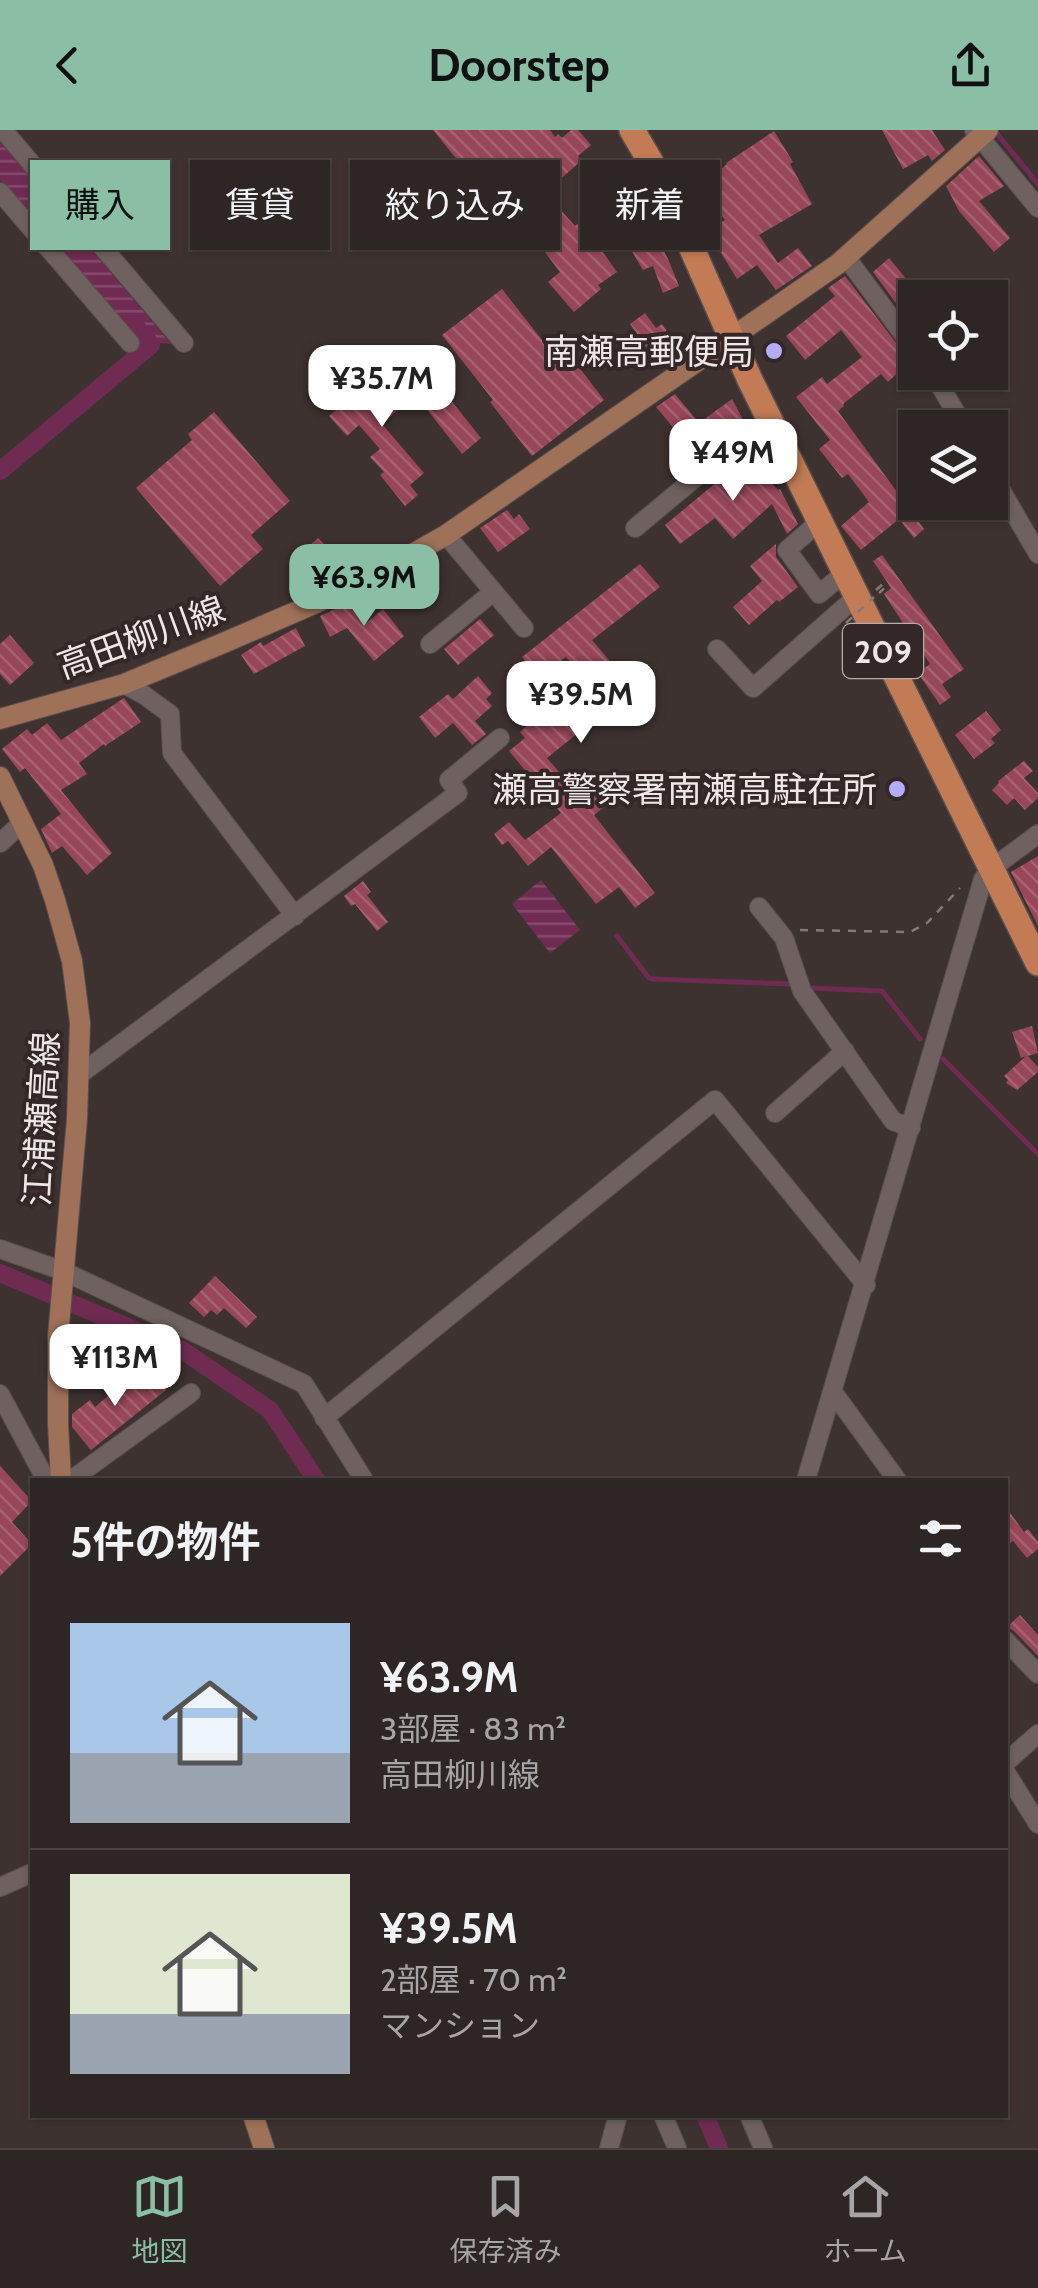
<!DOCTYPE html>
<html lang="ja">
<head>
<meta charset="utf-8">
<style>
  :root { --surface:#2e2624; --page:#362e2c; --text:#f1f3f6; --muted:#a7a5a6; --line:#494341; --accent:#8abfa5 }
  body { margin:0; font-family:Cabin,"Noto Sans JP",sans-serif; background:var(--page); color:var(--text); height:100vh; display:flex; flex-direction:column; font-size:38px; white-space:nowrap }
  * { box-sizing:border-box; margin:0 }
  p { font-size:32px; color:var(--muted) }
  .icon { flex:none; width:55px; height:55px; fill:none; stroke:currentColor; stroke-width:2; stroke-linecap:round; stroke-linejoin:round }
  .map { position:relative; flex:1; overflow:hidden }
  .side { position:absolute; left:30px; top:1348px; width:978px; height:640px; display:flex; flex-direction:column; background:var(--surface); border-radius:0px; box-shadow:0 2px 8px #0004,0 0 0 2px var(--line) }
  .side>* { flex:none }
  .banner { position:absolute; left:30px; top:30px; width:980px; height:90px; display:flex; gap:20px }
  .controls { position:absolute; left:898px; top:150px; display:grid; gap:20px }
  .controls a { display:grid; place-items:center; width:110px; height:110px; border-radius:0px; background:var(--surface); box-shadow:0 2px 8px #0004,0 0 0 2px var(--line); font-size:50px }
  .price { position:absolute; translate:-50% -85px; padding:0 22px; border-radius:20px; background:#fff; color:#222; font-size:32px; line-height:65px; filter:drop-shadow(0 2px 5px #0008) }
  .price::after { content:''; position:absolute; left:50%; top:60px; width:30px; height:22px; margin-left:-15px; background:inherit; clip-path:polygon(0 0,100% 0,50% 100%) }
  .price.on { background:var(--accent); color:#111 }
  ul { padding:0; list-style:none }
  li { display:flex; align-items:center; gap:30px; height:250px; padding:0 40px }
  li+li { border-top:2px solid var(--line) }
  li span { display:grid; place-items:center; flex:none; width:280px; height:200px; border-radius:0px; color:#555 }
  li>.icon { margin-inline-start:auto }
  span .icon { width:120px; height:120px; fill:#fffc; stroke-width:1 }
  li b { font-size:42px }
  h2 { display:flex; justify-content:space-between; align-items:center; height:120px; padding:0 40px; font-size:42px }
  .tag { padding:0 35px; border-radius:0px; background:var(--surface); box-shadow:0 2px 8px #0004,0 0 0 2px var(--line); font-size:35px; line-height:90px }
  .tag.on { background:var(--accent); color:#111 }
  header { display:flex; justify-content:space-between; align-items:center; height:130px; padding:0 40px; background:var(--accent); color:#111; font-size:45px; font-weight:700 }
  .tabs { display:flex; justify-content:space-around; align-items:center; height:140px; border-top:2px solid var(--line); background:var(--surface); font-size:28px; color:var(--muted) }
  .tabs a { display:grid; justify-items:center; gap:5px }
  .tabs .on { color:var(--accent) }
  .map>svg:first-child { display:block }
  .water { fill:url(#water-rules) }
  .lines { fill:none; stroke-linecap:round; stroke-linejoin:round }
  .stream { stroke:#702b53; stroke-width:5 }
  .canal { stroke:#702b53; stroke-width:18 }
  .building { fill:url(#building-back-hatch) }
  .minor-casing { stroke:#594f4d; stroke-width:20 }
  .major-casing { stroke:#594f4d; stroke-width:22 }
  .highway-casing { stroke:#594f4d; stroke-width:28 }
  .path { stroke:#837977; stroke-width:2.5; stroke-dasharray:8 8; stroke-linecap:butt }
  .minor { stroke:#6e615f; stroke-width:18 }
  .major { stroke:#a07159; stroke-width:20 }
  .highway { stroke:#c27b55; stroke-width:25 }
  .path-bridge { stroke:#837977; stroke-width:2.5; stroke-dasharray:8 8; stroke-linecap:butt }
  .poi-dot { fill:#b3adf9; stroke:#332827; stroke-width:4 }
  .labels { text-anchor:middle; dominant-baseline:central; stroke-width:8; stroke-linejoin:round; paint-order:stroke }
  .shield { fill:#332827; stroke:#b6aeac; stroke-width:2.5 }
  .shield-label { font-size:32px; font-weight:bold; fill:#eee7e5 }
  .poi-label { font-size:35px; fill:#eee7e5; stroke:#332827; text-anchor:end }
  .street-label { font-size:35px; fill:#eee7e5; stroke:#332827 }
</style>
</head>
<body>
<header><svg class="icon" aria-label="back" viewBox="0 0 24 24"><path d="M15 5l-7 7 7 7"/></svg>Doorstep<svg class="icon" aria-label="share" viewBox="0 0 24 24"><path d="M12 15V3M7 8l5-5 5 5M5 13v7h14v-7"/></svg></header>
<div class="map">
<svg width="1038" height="2018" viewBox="0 0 1038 2018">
  <defs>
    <pattern id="water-rules" width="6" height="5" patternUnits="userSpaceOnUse" patternTransform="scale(2.5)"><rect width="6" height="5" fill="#702b53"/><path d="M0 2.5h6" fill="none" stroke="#854a6c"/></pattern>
    <pattern id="building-back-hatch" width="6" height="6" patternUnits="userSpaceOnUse" patternTransform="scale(2.5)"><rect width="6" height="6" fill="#984759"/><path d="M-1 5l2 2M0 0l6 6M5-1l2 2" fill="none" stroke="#a76271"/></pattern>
  </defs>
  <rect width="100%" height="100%" fill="#3e3230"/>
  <path class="water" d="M0,12l171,202 -34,-3 -137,-161z
    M541,750l39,50 -30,23 -38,-49z"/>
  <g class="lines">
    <path class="stream" d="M994,0l44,54
      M617,806l32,42 3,1 139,5
      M810,858l72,3 38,48
      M943,929l95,95"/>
    <path class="canal" d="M0,341l151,-126 -18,-22
      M0,1143l182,77 88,60 46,70
      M705,1985l14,33"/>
  </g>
  <path class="building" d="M433,0h117l5,7 3,-3 4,4 9,-8h7l13,15 -13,11 3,5 -24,21 3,4 -12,10 27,30 29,-26 29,-16 14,28 -3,2 24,45 11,27 -16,7 -10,-27 -10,4 -25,-42 -24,12 23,32 -19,13 3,4 -27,23 -26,-30 12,-10 -22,-29 15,-11 -20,-23 -22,17z
    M882,0h50l13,20 -13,11 -4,-6 -25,14z
    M774,1l19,31 -3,2 22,40 -53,31 19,28 20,-15 14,18 -36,24 -19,-25 -20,14 -30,-49 18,-10 -26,-32 28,-24 -1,-1z
    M979,26l25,30 -25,15 31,37 -16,14 -35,-41 -13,-25z
    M889,128l33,40h-7v31l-42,-57z
    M845,146l65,85 -22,21 -7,-8 -38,30 1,2 -6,5 86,118 -10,9 -15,-19 -38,31 -20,-24 28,-24 -21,-28 -6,4 -23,-29 11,-9 -34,-43 26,-20 5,7 35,-27 -21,-27 -36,30 -19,-24 49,-40 -7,-8z
    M502,159l51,65 10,-8 41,54 -72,56 -42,-54 3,-2 -51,-65z
    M645,183l11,15 6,-4 8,12 -21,15 -19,-27z
    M384,237l27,31 -29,26 42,49 -14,12 8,10 -13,11 -25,-31 4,-3 -14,-15 10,-8 -21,-24 -12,11 -18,-20z
    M437,253l44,55 -19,16 -44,-56z
    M675,264l24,29 33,-24 15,28 -18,6 -30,25 -43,-51z
    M214,282l76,89 -39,34 12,14 -43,37 -84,-98 56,-48 -4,-6z
    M747,327l31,33 2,-1 18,35 -11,10 -15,-30 -39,35 -18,-21 -35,26 -15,-19z
    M507,380l7,9 5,-5 11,15 -32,23 -18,-24z
    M318,408l17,18 -18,17 -17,-19z
    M776,414v13l22,30 -19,15 -2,-2 -28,25 -16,-18 29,-26 -12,-15z
    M882,425l82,114 -22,15 9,13 -11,8 -22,-32 12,-9 -46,-70 7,-6 -18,-27z
    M640,434l20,23 -68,53 22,26 6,-5 19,23 -92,74 34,39 4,2 7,-6 12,14 -10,8 61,78 -20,15 -16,-21 -23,17 -45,-57 -23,19 -20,-25 -6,4 -8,-11 15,-12 16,18 36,-27 -52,-62 16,-13 -5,-6 12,-10 3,3 9,-6 29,-24 -5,-6 14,-12 -16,-20 -28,21 -16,-21z
    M352,471l12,24 19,-16 21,27 -30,25 -27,-33 -17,9 -10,-21z
    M480,489l14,16 -36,30 -14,-16z
    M296,498l9,18 -51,28 -13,-19 20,-13 2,4z
    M10,505l24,28 -24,22 -10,-11v-30z
    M478,546l14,17 -6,6 6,7 -17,15 11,13 -14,11 -19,-22 -18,15 -16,-21 29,-23 5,5z
    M124,568l17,24 -36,24 -1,-2 -25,19 8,11 -26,16 51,63 -25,22 -25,-29 -10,7 -11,-24 20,-15 -36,-46 -5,4 -18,-23 25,-20 5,6 15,-12 14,17z
    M986,581l15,19 -10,9 4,4 -21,16 -19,-24z
    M1024,631l9,10 -9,7 14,15v5l-13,12 -11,-12 -7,7 -15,-15 7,-7 -1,-2z
    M1038,726v70l-27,-54z
    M363,751l8,11 -4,3 21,27 -11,9 -22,-27 -4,2 -7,-10z
    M1032,896l6,27 -10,3 10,11v5l-21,18 -11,-7 2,-3 -4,-4 22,-20 -5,2 -9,-26z
    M215,1146l42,41 -11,11 -22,-20 -7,7 -6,-5 -7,7 -15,-14z
    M148,1238l18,22 -75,60 -19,-23v-13l18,-14 5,7 21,-18 2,3z
    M0,1336l32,35 -20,21 20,22 -32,32z
    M1005,1376l19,26 4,-3 10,13v7l-11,9 -14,-17 -8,6z
    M1020,1485l18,20v21l-24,-25 -7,-4z"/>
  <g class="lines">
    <defs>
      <path id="minor" d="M3,0l181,213
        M974,0l64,78
        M0,62l130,151
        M846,127l69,93
        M932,242l33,56
        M990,341l48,83
        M819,392l-32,28 32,44 26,-21
        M635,398l102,-85 28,1 13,-7
        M446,405l78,93
        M430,514l63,-52
        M717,519l36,39 103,-91
        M124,554l20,11 26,19 2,39 123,163
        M0,713l23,-21
        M759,777l25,31 18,53 91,130 18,7
        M79,945l379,-282 -9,-13 51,-42
        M775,983l70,-62
        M0,1119l63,22 241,113 60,96
        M833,1262l64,88
        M0,1264l46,86
        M324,1288l391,-318 151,185
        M71,1350l120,-87
        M806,1350l177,-601 8,-10 47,-35
        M1005,1510l33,34
        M1005,1633l33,-29
        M1005,1641l33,53
        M0,1757l32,-14
        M663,1985l14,33
        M749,1985l14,33
        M609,2018l9,-33"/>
      <path id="major" d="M0,589l124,-35 97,-40 95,-41 79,-39 51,-29 392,-271 150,-134
        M0,647l43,88 12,35 17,61 8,62 -3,96 -19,218v87l3,56
        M253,1985l11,33"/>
      <path id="highway" d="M632,0l31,53 87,197 288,583"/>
    </defs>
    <use href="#minor" class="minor-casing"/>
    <use href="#major" class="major-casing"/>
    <use href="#highway" class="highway-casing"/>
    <path class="path" d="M876,460l7,-6 3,3 -7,6
      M800,800l110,2 17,-9 33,-35"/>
    <use href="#minor" class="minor"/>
    <use href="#major" class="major"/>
    <use href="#highway" class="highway"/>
    <path class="path-bridge" d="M846,493l28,-26"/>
  </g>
  <g class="poi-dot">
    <circle cx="774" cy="221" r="10"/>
    <circle cx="897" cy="659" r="10"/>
  </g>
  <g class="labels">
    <rect class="shield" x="843" y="494" width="80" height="54" rx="8"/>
    <g class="shield-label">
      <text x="883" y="521">209</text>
    </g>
    <g class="poi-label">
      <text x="754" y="221">南瀬高郵便局</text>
      <text x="877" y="659">瀬高警察署南瀬高駐在所</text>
    </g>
    <g class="street-label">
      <text transform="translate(141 507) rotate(-20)">高田柳川線</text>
      <text transform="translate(41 989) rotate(-87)">江浦瀬高線</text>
    </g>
  </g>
</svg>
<div class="controls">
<a><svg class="icon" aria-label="locate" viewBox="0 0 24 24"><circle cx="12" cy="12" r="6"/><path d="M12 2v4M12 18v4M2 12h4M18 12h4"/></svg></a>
<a><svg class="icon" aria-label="layers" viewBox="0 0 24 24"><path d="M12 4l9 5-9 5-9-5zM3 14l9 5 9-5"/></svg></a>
</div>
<b class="price" style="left:382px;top:300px">¥35.7M</b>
<b class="price" style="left:733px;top:374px">¥49M</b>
<b class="price on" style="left:364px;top:499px">¥63.9M</b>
<b class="price" style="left:581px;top:616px">¥39.5M</b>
<b class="price" style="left:115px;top:1279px">¥113M</b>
<div class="banner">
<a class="tag on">購入</a>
<a class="tag">賃貸</a>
<a class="tag">絞り込み</a>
<a class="tag">新着</a>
</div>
<section class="side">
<h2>5件の物件<svg class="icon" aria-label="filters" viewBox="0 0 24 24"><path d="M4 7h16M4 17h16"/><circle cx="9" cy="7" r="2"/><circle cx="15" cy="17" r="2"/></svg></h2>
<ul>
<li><span style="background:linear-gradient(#a9c7e8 65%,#9aa5b1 0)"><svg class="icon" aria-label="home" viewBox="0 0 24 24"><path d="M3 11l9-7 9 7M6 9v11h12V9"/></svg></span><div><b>¥63.9M</b><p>3部屋 · 83 m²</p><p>高田柳川線</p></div></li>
<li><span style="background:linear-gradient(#dfe7d0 70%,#9aa5b1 0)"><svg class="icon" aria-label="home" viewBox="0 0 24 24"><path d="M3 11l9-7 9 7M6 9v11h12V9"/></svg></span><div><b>¥39.5M</b><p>2部屋 · 70 m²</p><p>マンション</p></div></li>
</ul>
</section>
</div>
<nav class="tabs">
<a class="on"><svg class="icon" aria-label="map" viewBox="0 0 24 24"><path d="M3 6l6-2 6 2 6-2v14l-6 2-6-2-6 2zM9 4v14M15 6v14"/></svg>地図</a>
<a><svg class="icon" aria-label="saved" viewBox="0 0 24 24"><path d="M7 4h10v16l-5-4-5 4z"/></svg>保存済み</a>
<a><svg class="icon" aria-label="home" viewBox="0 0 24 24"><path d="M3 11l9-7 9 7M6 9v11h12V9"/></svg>ホーム</a>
</nav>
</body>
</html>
